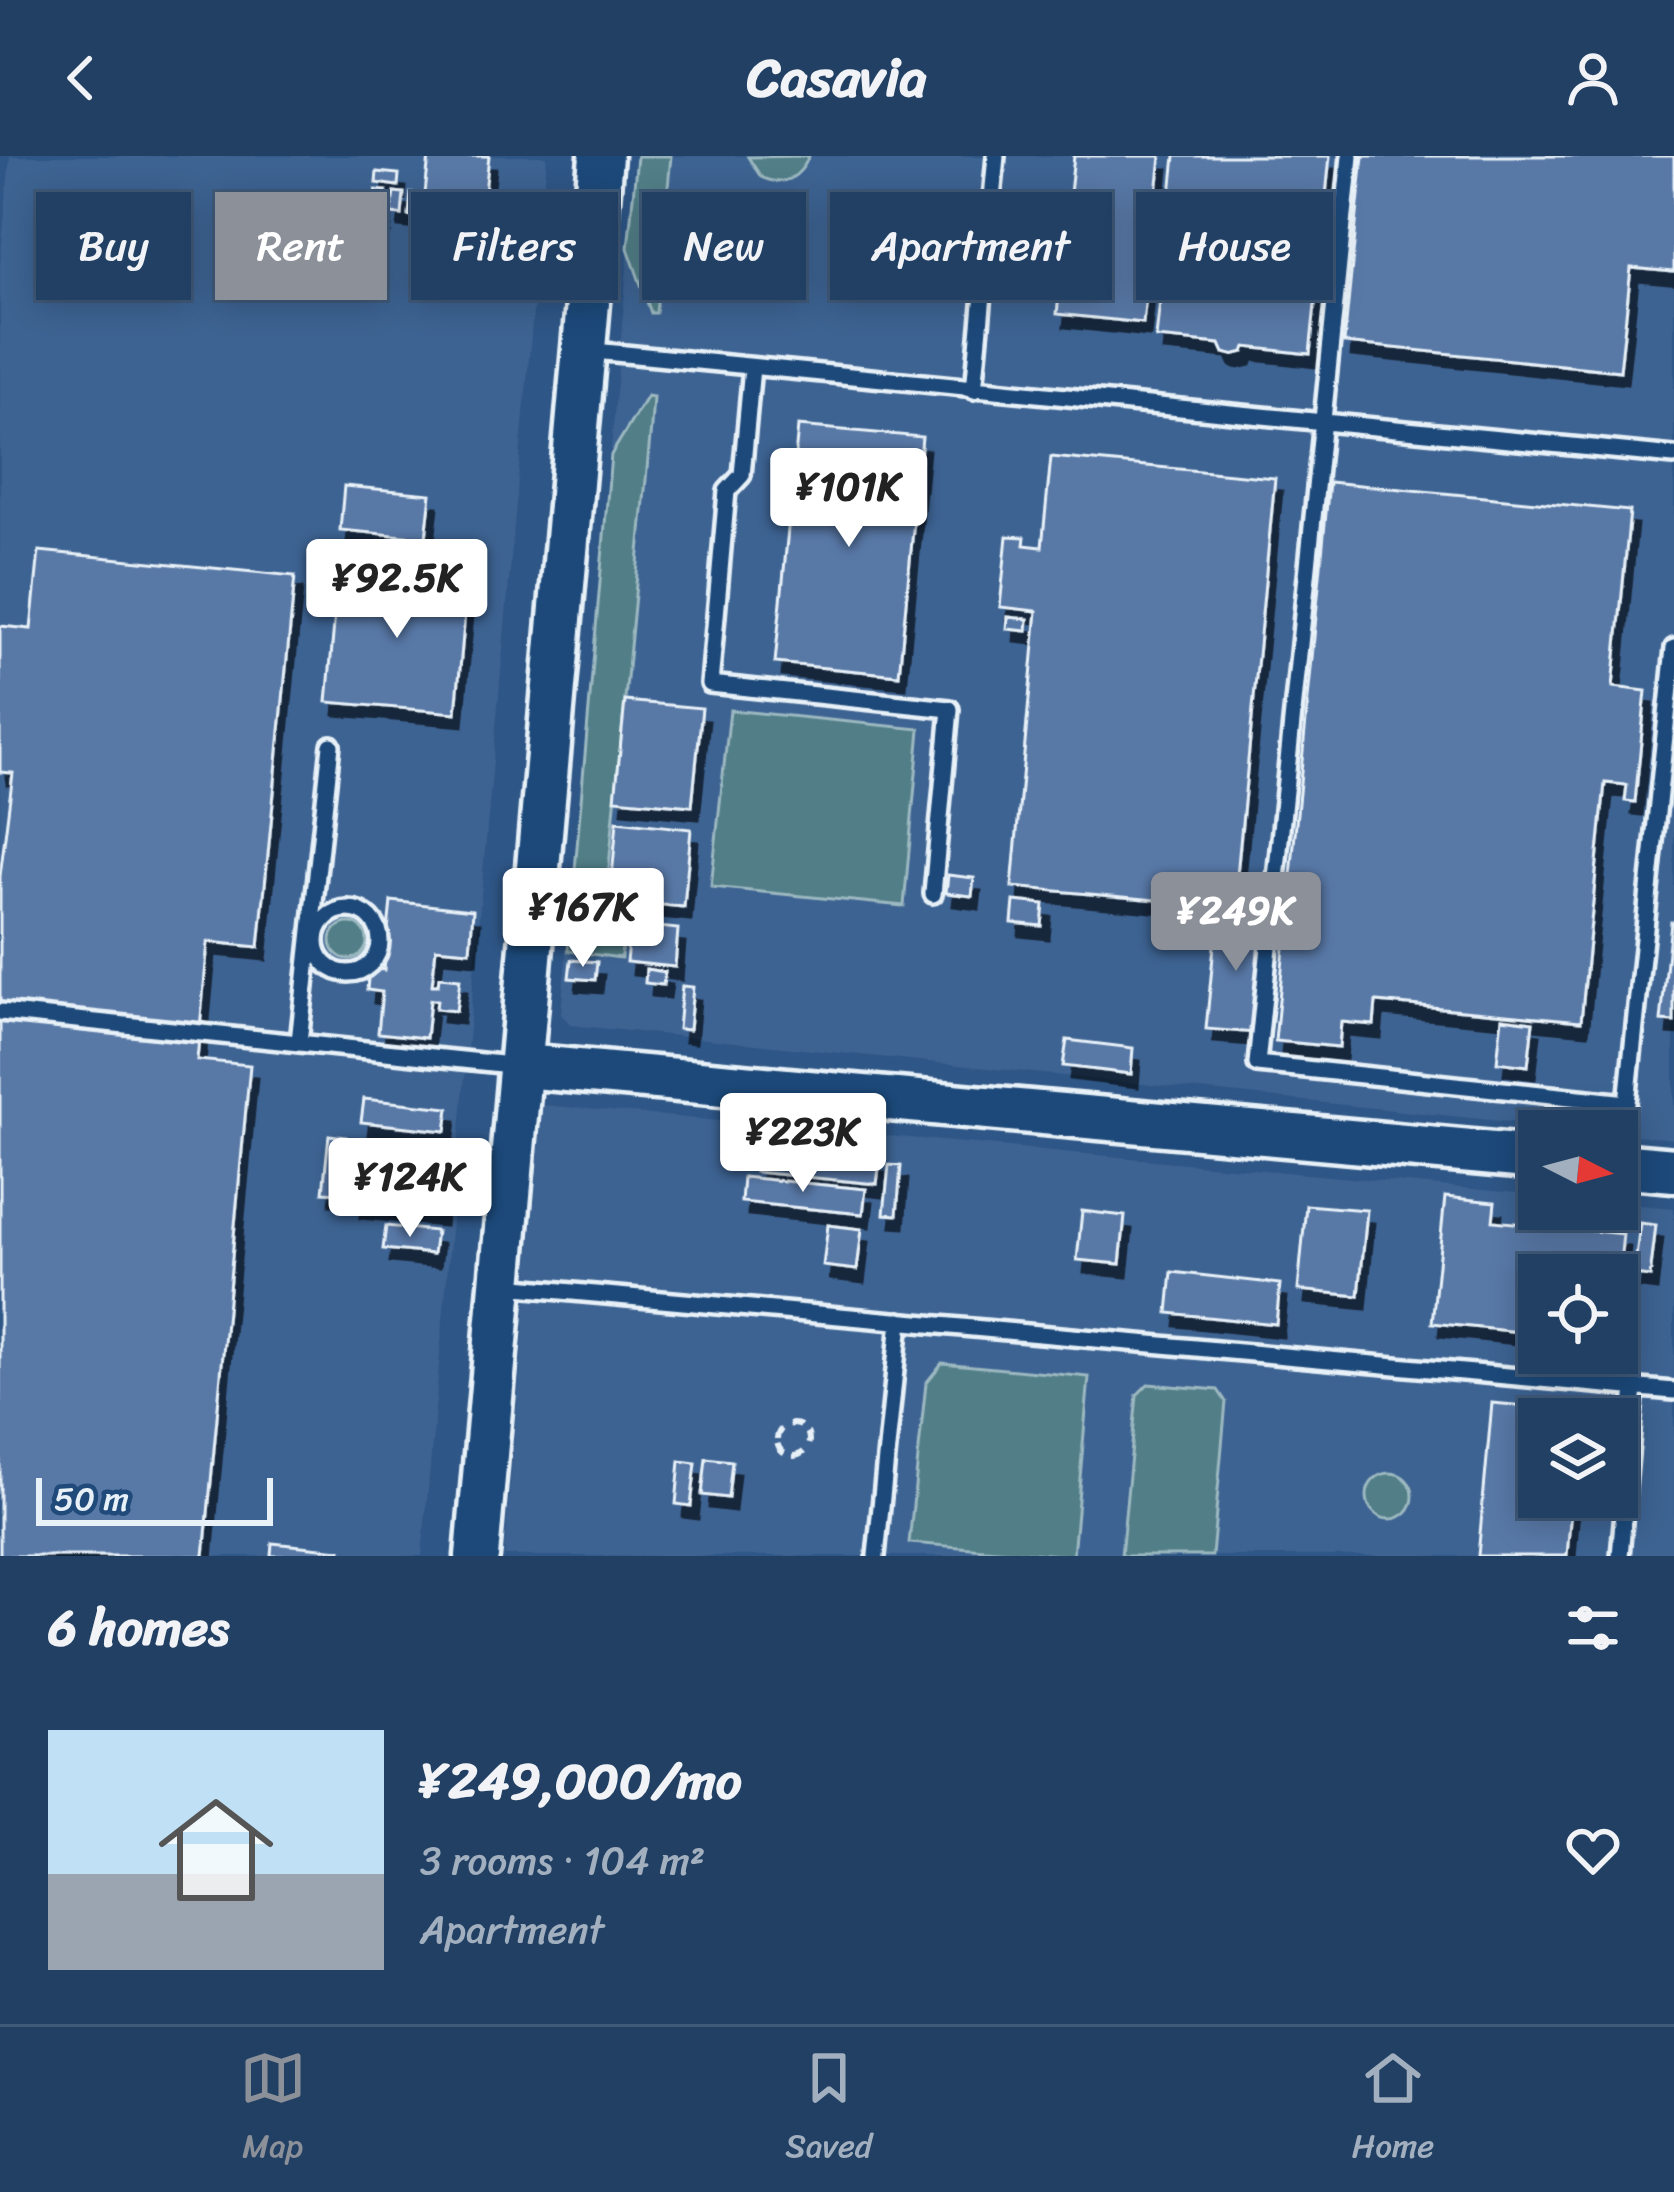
<!DOCTYPE html>
<html lang="en">
<head>
<meta charset="utf-8">
<style>
  :root { --surface:#224064; --page:#2e4b6d; --text:#f1f3f6; --muted:#a2afbf; --line:#3f5978; --accent:#8c9099 }
  body { margin:0; font-family:Sriracha,sans-serif; background:var(--page); color:var(--text); height:100vh; display:flex; flex-direction:column; font-size:45px; white-space:nowrap }
  * { box-sizing:border-box; margin:0 }
  p { font-size:39px; color:var(--muted) }
  .icon { flex:none; width:66px; height:66px; fill:none; stroke:currentColor; stroke-width:2; stroke-linecap:round; stroke-linejoin:round }
  .map { position:relative; height:1400px; overflow:hidden }
  .details { display:flex; flex-direction:column; background:var(--surface); flex:1 }
  .details>* { flex:none }
  .banner { position:absolute; left:36px; top:36px; width:1602px; height:108px; display:flex; gap:24px }
  .needle { width:78px; rotate:96deg }
  .fabs { position:absolute; left:1518px; top:954px; display:grid; gap:24px }
  .fabs a { display:grid; place-items:center; width:120px; height:120px; border-radius:0px; background:var(--surface); box-shadow:0 6px 30px #0003,0 0 0 3px var(--line); font-size:60px }
  .scale { position:absolute; left:36px; bottom:30px; width:237px; box-sizing:border-box; padding-left:12px; border:6px solid #e8f1f8; border-top:0; font-size:33px; line-height:42px; white-space:nowrap; color:#e8f1f8; -webkit-text-stroke:9px #1f4a7a; paint-order:stroke }
  .price { position:absolute; translate:-50% -102px; padding:0 27px; border-radius:12px; background:#fff; color:#222; font-size:39px; line-height:78px; filter:drop-shadow(0 3px 6px #0008) }
  .price::after { content:''; position:absolute; left:50%; top:72px; width:36px; height:27px; margin-left:-18px; background:inherit; clip-path:polygon(0 0,100% 0,50% 100%) }
  .price.current { background:var(--accent); color:#fff }
  ul { padding:0; list-style:none }
  li { display:flex; align-items:center; gap:36px; height:300px; padding:0 48px }
  li span { display:grid; place-items:center; flex:none; width:336px; height:240px; border-radius:0px; color:#555 }
  li>.icon { margin-inline-start:auto }
  span .icon { width:144px; height:144px; fill:#fffc; stroke-width:1 }
  li b { font-size:51px }
  h2 { display:flex; justify-content:space-between; align-items:center; height:144px; padding:0 48px; font-size:51px }
  .pill { padding:0 42px; border-radius:0px; background:var(--surface); box-shadow:0 6px 30px #0003,0 0 0 3px var(--line); font-size:42px; line-height:108px }
  .pill.current { background:var(--accent); color:#fff }
  header { display:flex; justify-content:space-between; align-items:center; height:156px; padding:0 48px; background:var(--surface); font-size:54px; font-weight:700 }
  .menu { display:flex; justify-content:space-around; align-items:center; height:168px; border-top:3px solid var(--line); background:var(--surface); font-size:33px; color:var(--muted) }
  .menu a { display:grid; justify-items:center; gap:6px }
  .menu .current { color:var(--accent) }
  .map>svg:first-child { display:block }
  .built { fill:#3e6392; fill-rule:evenodd }
  .green { fill:#517e87; stroke:#9cb8c0; stroke-width:3 }
  .building { fill:#5878a6; stroke:#e8f1f8; stroke-width:3; filter:url(#shadow) }
  .lines { fill:none; stroke-linecap:round; stroke-linejoin:round }
  .lane-casing { stroke:#e8f1f8; stroke-width:24 }
  .secondary-casing { stroke:#e8f1f8; stroke-width:51 }
  .path { stroke:#e8f1f8; stroke-width:6; stroke-dasharray:12 9; stroke-linecap:butt }
  .lane { stroke:#1f4a7a; stroke-width:15 }
  .secondary { stroke:#1f4a7a; stroke-width:42 }
</style>
</head>
<body>
<header><svg class="icon" aria-label="back" viewBox="0 0 24 24"><path d="M15 5l-7 7 7 7"/></svg>Casavia<svg class="icon" aria-label="person" viewBox="0 0 24 24"><circle cx="12" cy="8" r="4"/><path d="M4 21q1-7 8-7t8 7"/></svg></header>
<div class="map">
<svg width="1674" height="1400" viewBox="0 0 1674 1400">
  <defs>
    <filter id="shadow"><feDropShadow dx="7" dy="13" stdDeviation="0" flood-color="#0009"/></filter>
  </defs>
  <rect width="100%" height="100%" fill="#2e5686"/>
  <filter id="ink" filterUnits="userSpaceOnUse"><feTurbulence type="fractalNoise" baseFrequency=".00833" numOctaves="2"/><feDisplacementMap in="SourceGraphic" scale="24" xChannelSelector="R" yChannelSelector="G"/><feConvolveMatrix kernelMatrix="1 2 1 2 8 2 1 2 1" color-interpolation-filters="sRGB"/></filter>
  <g filter="url(#ink)">
    <path class="built" d="M10,0h537l-125,1400h-422v-1290z
      M637,0h1037v983l-1103,-114 -10,-11z
      M543,949l996,90v14h78v-6l57,5v348h-1170zM1539,1119h78v78h-78zM1539,1263h78v78h-78z"/>
    <path class="green" d="M637,0h34l-15,157h-5l-23,-65z
      M809,0c-9,22 -26,32 -48,21l-13,-20z
      M647,240l6,1 -2,30 -47,492 19,2 -2,37 -53,-7 43,-496z
      M730,554l190,19 -16,177 -193,-19z
      M331 785a18 18 0 1 1 36 0a18 18 0 1 1-36 0Z
      M942,1207l147,14 -16,179 -164,-13 17,-160z
      M1148,1228l70,6 8,12 -14,154h-91l16,-161z
      M1367 1340a23 23 0 1 1 46 0a23 23 0 1 1-46 0Z"/>
    <path class="building" d="M429,0h60l-5,45 -59,-7z
      M1074,0h87l-18,167 -86,-9z
      M1175,0h155l-20,198 -64,-7 -2,5 -12,3 -8,-2 -4,-9 -64,-6z
      M1363,0h311v116l-43,-4 -11,103 -276,-28z
      M377,16l22,2 -1,12 -22,-3z
      M376,34l10,1 -3,29 -11,-1z
      M394,36l10,1 -2,22 -11,-1z
      M411,37l11,1 -2,23 -11,-1z
      M798,270l124,11 -23,238 -124,-12z
      M1051,301l224,21 -41,429 -222,-20 25,-276 -37,-4 7,-71 18,1 -1,8 18,2z
      M1329,326l301,29 -17,176 33,4 -11,111 -10,-1 2,-16 -22,-2 -24,238 -205,-19 -2,23 -33,-3 -2,25 -64,-6z
      M344,330l87,8 -5,44 -86,-8z
      M39,395l256,25 -36,371 -51,-5 -11,118 53,5 -46,491h-204v-680l13,-103 -13,-1v-146l31,3z
      M339,412l129,12 -12,133 -129,-11z
      M1008,461l20,2 -1,12 -20,-2z
      M625,545l77,7 -10,98 -77,-7z
      M617,665l74,8 -7,78 -74,-7z
      M948,719l26,3 -2,18 -26,-3z
      M391,745l82,9 -3,41 -34,-3 -4,37h6l1,-8 21,2 -4,32 -20,-2 1,-9h-7l-4,38 -48,-5 4,-41 -15,-2 2,-22 15,2z
      M1014,745l30,3 -2,22 -30,-3z
      M1217,758l49,5 -11,114 -49,-4z
      M1671,766h3v100l-13,-1z
      M630,768l48,5 -3,38 -49,-5z
      M571,804l26,2 -2,18 -26,-2z
      M646,813l19,3 -2,13 -18,-2z
      M682,830l11,1 -4,43 -11,-1z
      M1502,862l31,4 -5,44 -31,-4z
      M1067,884l66,8 -2,26 -68,-8z
      M364,943l85,9 -3,23 -85,-9z
      M329,979l17,2 -6,56 -17,-1z
      M359,985l86,8 -3,23 -85,-9z
      M757,992l123,12 -3,24 -122,-12z
      M889,1009l12,1 -4,49 -13,-1z
      M743,1021l123,12 -3,25 -122,-12z
      M355,1026l85,8 -2,23 -85,-8z
      M1445,1041l50,5 -2,19 130,13 -6,57v-16h-78v59l-107,-11z
      M1306,1049l61,5 -8,86 -61,-6z
      M1082,1055l43,5 -5,48 -43,-4z
      M1640,1067l16,2 -6,52 -16,-2z
      M828,1069l34,4 -5,41 -34,-4z
      M386,1070l50,5 -3,23 -50,-5z
      M1172,1116l108,12 -4,40 -108,-11z
      M1492,1247l88,8 -1,8h-40v78h33l-5,59h-89z
      M706,1302l26,3 -4,37 -26,-3z
      M680,1305l16,2 -5,43 -15,-2z
      M272,1387l69,7 -1,6h-69z"/>
    <g class="lines">
      <defs>
        <path id="lane" d="M1350,0l-93,908 370,39 47,-455
          M584,194l1090,106
          M752,211l-10,108 -15,16 -17,193 240,25 -17,185
          M974,234l22,-234
          M316 785a32 32 0 1 1 64 0a32 32 0 1 1-64 0Z
          M0,856l520,54
          M299,886l32,-297
          M506,1130l1168,105
          M876,1400l24,-235
          M1620,1400l15,-169"/>
        <path id="secondary" d="M523,910l1016,92
          M1617,1009l57,5
          M477,1400l124,-1400"/>
      </defs>
      <use href="#lane" class="lane-casing"/>
      <use href="#secondary" class="secondary-casing"/>
      <path class="path" d="M777 1284a16 16 0 1 1 32 0a16 16 0 1 1-32 0Z"/>
      <use href="#lane" class="lane"/>
      <use href="#secondary" class="secondary"/>
    </g>
  </g>
</svg>
<div class="fabs">
<a><svg class="needle" viewBox="-14 -14 28 28"><path d="M0-13l5 13h-10z" fill="#e53935"/><path d="M0 13l5-13h-10z" fill="#a2afbf"/></svg></a>
<a><svg class="icon" aria-label="locate" viewBox="0 0 24 24"><circle cx="12" cy="12" r="6"/><path d="M12 2v4M12 18v4M2 12h4M18 12h4"/></svg></a>
<a><svg class="icon" aria-label="layers" viewBox="0 0 24 24"><path d="M12 4l9 5-9 5-9-5zM3 14l9 5 9-5"/></svg></a>
</div>
<div class="scale">50 m</div>
<b class="price" style="left:849px;top:394px">¥101K</b>
<b class="price" style="left:397px;top:485px">¥92.5K</b>
<b class="price" style="left:583px;top:814px">¥167K</b>
<b class="price current" style="left:1236px;top:818px">¥249K</b>
<b class="price" style="left:803px;top:1039px">¥223K</b>
<b class="price" style="left:410px;top:1084px">¥124K</b>
<div class="banner">
<a class="pill">Buy</a>
<a class="pill current">Rent</a>
<a class="pill">Filters</a>
<a class="pill">New</a>
<a class="pill">Apartment</a>
<a class="pill">House</a>
</div>
</div>
<section class="details">
<h2>6 homes<svg class="icon" aria-label="filters" viewBox="0 0 24 24"><path d="M4 7h16M4 17h16"/><circle cx="9" cy="7" r="2"/><circle cx="15" cy="17" r="2"/></svg></h2>
<ul>
<li><span style="background:linear-gradient(#bfe0f5 60%,#9aa5b1 0)"><svg class="icon" aria-label="home" viewBox="0 0 24 24"><path d="M3 11l9-7 9 7M6 9v11h12V9"/></svg></span><div><b>¥249,000/mo</b><p>3 rooms · 104 m²</p><p>Apartment</p></div><svg class="icon" aria-label="heart" viewBox="0 0 24 24"><path d="M12 20l-8-8c-3-5 5-10 8-4 3-6 11-1 8 4z"/></svg></li>
</ul>
</section>
<nav class="menu">
<a class="current"><svg class="icon" aria-label="map" viewBox="0 0 24 24"><path d="M3 6l6-2 6 2 6-2v14l-6 2-6-2-6 2zM9 4v14M15 6v14"/></svg>Map</a>
<a><svg class="icon" aria-label="saved" viewBox="0 0 24 24"><path d="M7 4h10v16l-5-4-5 4z"/></svg>Saved</a>
<a><svg class="icon" aria-label="home" viewBox="0 0 24 24"><path d="M3 11l9-7 9 7M6 9v11h12V9"/></svg>Home</a>
</nav>
</body>
</html>
